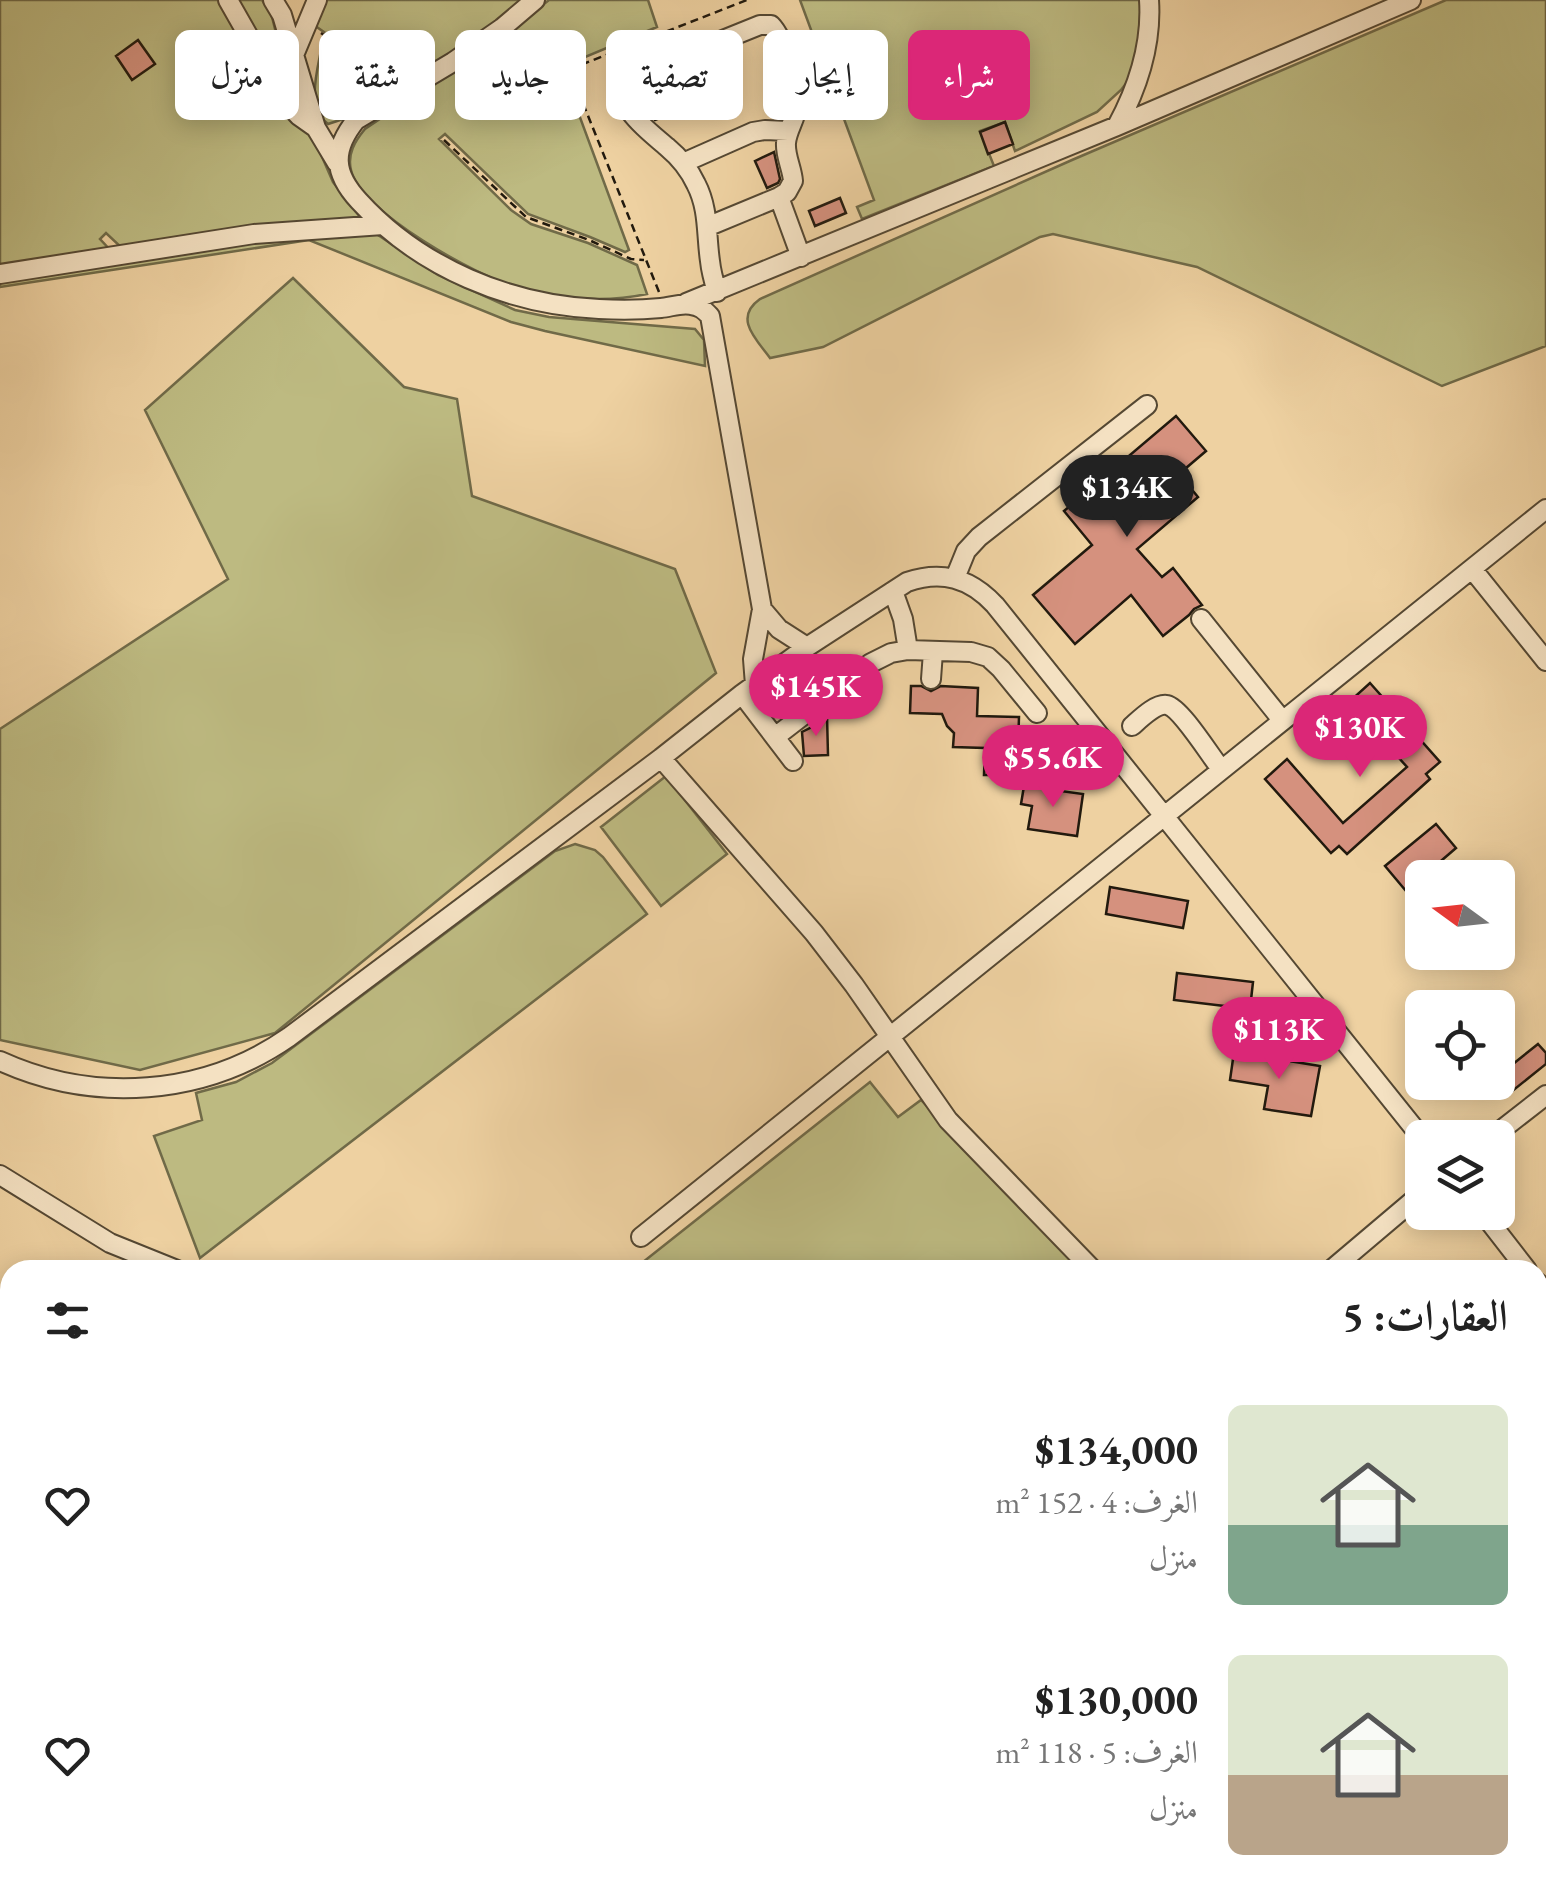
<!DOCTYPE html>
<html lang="ar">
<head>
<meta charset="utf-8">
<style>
  :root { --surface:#fff; --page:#f6f6f6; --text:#222; --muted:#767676; --accent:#db2777 }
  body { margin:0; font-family:"EB Garamond",Amiri,serif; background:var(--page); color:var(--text); direction:rtl; height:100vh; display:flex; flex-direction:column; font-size:38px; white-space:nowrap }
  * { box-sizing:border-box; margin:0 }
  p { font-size:32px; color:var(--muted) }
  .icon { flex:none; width:55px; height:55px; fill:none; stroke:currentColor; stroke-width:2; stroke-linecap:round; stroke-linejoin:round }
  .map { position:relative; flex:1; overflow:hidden; direction:ltr }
  .panel { position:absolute; left:0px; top:1260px; width:1548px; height:642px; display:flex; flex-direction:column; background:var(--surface); border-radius:30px 30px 0 0; box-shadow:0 5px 25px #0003; direction:rtl }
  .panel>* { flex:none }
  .top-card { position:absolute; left:30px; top:30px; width:1000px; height:90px; direction:rtl; display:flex; gap:20px }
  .needle { width:65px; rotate:285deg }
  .tools { position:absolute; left:1405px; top:860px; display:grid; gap:20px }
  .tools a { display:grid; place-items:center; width:110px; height:110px; border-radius:15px; background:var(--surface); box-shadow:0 5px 25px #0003; font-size:50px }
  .price { position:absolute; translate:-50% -85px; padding:0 22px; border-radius:35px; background:var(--accent); color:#fff; font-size:32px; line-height:65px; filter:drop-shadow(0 2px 5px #0008) }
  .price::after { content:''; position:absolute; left:50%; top:60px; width:30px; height:22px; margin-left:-15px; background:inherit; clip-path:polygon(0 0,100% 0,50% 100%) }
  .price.selected { background:#222; color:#fff }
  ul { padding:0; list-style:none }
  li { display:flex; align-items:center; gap:30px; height:250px; padding:0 40px }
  li span { display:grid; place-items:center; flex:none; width:280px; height:200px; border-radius:15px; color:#555 }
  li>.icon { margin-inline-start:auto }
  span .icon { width:120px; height:120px; fill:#fffc; stroke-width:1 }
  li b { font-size:42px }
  h2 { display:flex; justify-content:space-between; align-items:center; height:120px; padding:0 40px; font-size:42px }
  .pill { padding:0 35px; border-radius:15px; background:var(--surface); box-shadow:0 5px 25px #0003; font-size:35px; line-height:90px }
  .pill.selected { background:var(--accent); color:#fff }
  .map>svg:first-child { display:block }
  .green { fill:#bdba81; stroke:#706a48; stroke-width:2.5 }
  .building { fill:#d5917e; stroke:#221a0e; stroke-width:2.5 }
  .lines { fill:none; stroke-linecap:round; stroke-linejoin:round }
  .minor-casing { stroke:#554833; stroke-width:22 }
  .major-casing { stroke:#221a0e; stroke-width:28 }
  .path { stroke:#221a0e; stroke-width:2.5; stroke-dasharray:8 5; stroke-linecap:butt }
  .minor { stroke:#f4e1c2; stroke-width:18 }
  .major { stroke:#e7b870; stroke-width:22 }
</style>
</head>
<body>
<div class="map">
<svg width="1546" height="1902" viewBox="0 0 1546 1902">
  <rect width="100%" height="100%" fill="#eed1a1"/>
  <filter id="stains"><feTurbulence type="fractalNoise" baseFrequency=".002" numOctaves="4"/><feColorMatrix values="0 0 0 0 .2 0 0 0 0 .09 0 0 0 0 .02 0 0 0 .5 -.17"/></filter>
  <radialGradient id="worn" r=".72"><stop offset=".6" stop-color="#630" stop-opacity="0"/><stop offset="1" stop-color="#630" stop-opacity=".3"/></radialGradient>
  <path class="green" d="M0,0h222l91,136 20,46 31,40 -240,28 -18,-17 -6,6 14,15 -114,16z
    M234,0h28l9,13 21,84z
    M326,0h198l-52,40 -60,38 -12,4 -9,-3 -77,-54z
    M549,0h99l9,27 -84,35 -8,10 3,13 61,165 -4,2 -35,-15 -62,-23 -83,-80 -6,5 72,71 20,14 57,19 49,22 10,29c-42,9 -87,5 -129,-6 -41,-12 -157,-75 -167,-118 -4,-16 4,-29 14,-41l141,-95z
    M800,0h343l2,12 -14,65 -10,13 -24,22 -82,39 -10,-29 -25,9 14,35 -132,53 -5,-12 17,-7z
    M1446,0h100v346l-104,40 -245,-119 -144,-33 -13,3 -217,110 -53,11c-14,-19 -37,-40 -10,-59l312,-139z
    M325,40l65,45 -2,5 -42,28 -18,6c-23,-17 -10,-55 -6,-79z
    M369,229l69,46 77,35 34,7 146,12 9,11 1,26 -160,-35 -34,-9 -202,-82 -309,47v-10l256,-39z
    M293,278l111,109 53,12 15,97 203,73 41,104 -441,360 -135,37 -140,-30v-311l228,-150 -83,-169z
    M666,776l61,78 -66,52 -60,-79z
    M575,844l20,6 8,7 44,57 -447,344 -46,-122 48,-16 -6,-27 40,-11 36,-19 283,-212z
    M870,1082l28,35 23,-17 163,170h-451z"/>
  <path class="building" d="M138,40l17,24 -23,16 -16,-24z
    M691,66l13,34 -49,20 -16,-18 -1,-11 5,-5z
    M1005,122l8,22 -25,10 -8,-22z
    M774,152l6,27 -2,4 -11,5 -12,-27z
    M840,198l6,15 -31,13 -6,-15z
    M1176,416l30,35 -27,23 19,23 -61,52 25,28 11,-9 29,37 -8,4 -5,6 -26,21 -32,-41 -56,49 -42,-49 59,-50 -28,-34z
    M1370,683l70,79 -14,12 4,5 -83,75 -8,-8 -8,7 -66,-74 22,-20 56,64 64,-56 -58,-65z
    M911,686h10l10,5 10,-5 37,2 -1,28 42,1 -1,29h-11l-1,29h-22l1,-27 -32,-1 1,-14 -7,-7 -5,-12 -32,-1z
    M823,716h4l1,39 -24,1 -2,-24 10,-5v-3z
    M1024,786l59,8 -6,42 -49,-7 4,-23 -11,-2z
    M1436,824l20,24 -50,43 -21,-25z
    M1110,887l78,14 -5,27 -77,-14z
    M1177,973l76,9 -3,27 -76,-9z
    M1538,1044l8,9v11l-35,28 -13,-16z
    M1234,1052l86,14 -9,50 -47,-7 4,-23 -38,-6z"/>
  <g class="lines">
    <defs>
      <path id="minor" d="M228,0l58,102 13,14 17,12
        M273,0l9,15 34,113 21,35
        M535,0l-33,28 -49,34 -97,58c-24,30 -23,53 3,81 61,67 151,104 240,108 21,1 41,1 62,-1 10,-1 20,-5 30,-3 9,1 13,5 19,11l52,293 -9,50 2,26
        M294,55l23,-55
        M1117,126c21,-39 35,-82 32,-126
        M683,163l70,-31 12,-2 23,1
        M779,197l22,60
        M709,226l70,-29 8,-5 6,-11c-1,-13 -8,-25 -7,-38 1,-13 10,-24 11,-37 2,-18 -13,-68 -26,-81h-11l-124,50c-35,23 13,56 31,72 12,10 22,22 29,37 13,25 10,50 14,77 1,10 4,21 7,31
        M0,274l254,-40 129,-9
        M686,303l431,-177 294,-126
        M1473,570l73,91
        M955,578l11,-27 13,-14 168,-132
        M893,591l10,28 5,31
        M762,609l17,20 28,18
        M1201,619l81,101
        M931,679l2,-27
        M742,694l51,67
        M1132,726c8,-7 24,-23 35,-21 14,3 44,52 54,64
        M775,737l96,-74 20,-10 17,-3 63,2 17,5 13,12 36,44
        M661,758l153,175 40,52 94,135 145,150
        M0,1061c94,43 204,35 289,-24l372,-279 81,-64 65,-47 100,-65c35,-12 63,-4 88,23l427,533
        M1491,1138l55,-43
        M0,1175l110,68 67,27
        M1482,1212l45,58
        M641,1237l905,-728
        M1331,1270l91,-77
        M1538,1283l8,11
        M1538,1387l8,10
        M0,1428l10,4
        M1538,1603l5,-44 -1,-15
        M1538,1643h8
        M1538,1690l8,-2
        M0,1700l10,4
        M0,1745l10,5
        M1538,1780l8,-73
        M11,1892l25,10
        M369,1892l26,10
        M499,1892c16,7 30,10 43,0
        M1428,1892l1,10
        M1524,1892l22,3
        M121,1902l15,-10
        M1192,1902l4,-10
        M1503,1902l1,-10"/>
      <path id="major" d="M0,1794l10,5
        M0,1815l10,5
        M190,1892l25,10
        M246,1892l25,10"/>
    </defs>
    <use href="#minor" class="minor-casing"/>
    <use href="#major" class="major-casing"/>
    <path class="path" d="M321,33l67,47
      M444,140l82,77 63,23 42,19 13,1
      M659,292l-85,-211v-9l9,-8 164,-64
      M1329,1892l8,10
      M1213,1894l38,8
      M1290,1902l9,-10"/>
    <use href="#minor" class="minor"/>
    <use href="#major" class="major"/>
  </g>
  <rect width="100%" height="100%" filter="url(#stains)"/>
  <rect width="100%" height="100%" fill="url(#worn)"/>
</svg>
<div class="tools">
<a><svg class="needle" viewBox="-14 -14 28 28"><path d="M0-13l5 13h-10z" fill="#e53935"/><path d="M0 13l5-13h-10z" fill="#767676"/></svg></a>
<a><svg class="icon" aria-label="locate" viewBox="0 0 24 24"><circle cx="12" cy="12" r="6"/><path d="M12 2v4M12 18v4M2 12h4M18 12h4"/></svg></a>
<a><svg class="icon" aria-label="layers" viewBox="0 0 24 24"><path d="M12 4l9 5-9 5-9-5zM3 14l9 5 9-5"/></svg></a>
</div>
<b class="price selected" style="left:1127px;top:540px">$134K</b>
<b class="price" style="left:816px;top:739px">$145K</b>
<b class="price" style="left:1360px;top:780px">$130K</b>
<b class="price" style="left:1053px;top:810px">$55.6K</b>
<b class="price" style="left:1279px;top:1082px">$113K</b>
<div class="top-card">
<a class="pill selected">شراء</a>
<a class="pill">إيجار</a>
<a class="pill">تصفية</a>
<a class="pill">جديد</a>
<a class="pill">شقة</a>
<a class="pill">منزل</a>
</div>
<section class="panel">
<h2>العقارات: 5<svg class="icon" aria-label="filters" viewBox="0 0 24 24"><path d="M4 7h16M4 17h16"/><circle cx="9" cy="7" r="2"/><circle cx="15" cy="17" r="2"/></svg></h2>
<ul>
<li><span style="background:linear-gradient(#dfe7d0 60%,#7fa58c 0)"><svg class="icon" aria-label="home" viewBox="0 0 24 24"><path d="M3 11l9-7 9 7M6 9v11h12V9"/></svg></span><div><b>$134,000</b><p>الغرف: 4 · 152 m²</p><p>منزل</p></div><svg class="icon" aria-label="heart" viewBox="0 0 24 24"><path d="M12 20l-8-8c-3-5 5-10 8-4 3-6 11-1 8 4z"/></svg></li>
<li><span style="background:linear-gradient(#dfe7d0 60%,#b9a48a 0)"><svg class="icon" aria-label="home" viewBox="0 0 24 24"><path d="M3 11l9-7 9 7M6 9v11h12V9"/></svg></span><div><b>$130,000</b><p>الغرف: 5 · 118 m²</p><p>منزل</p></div><svg class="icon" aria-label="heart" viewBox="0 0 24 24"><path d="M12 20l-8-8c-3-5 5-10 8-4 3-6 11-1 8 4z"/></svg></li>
</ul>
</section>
</div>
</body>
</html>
